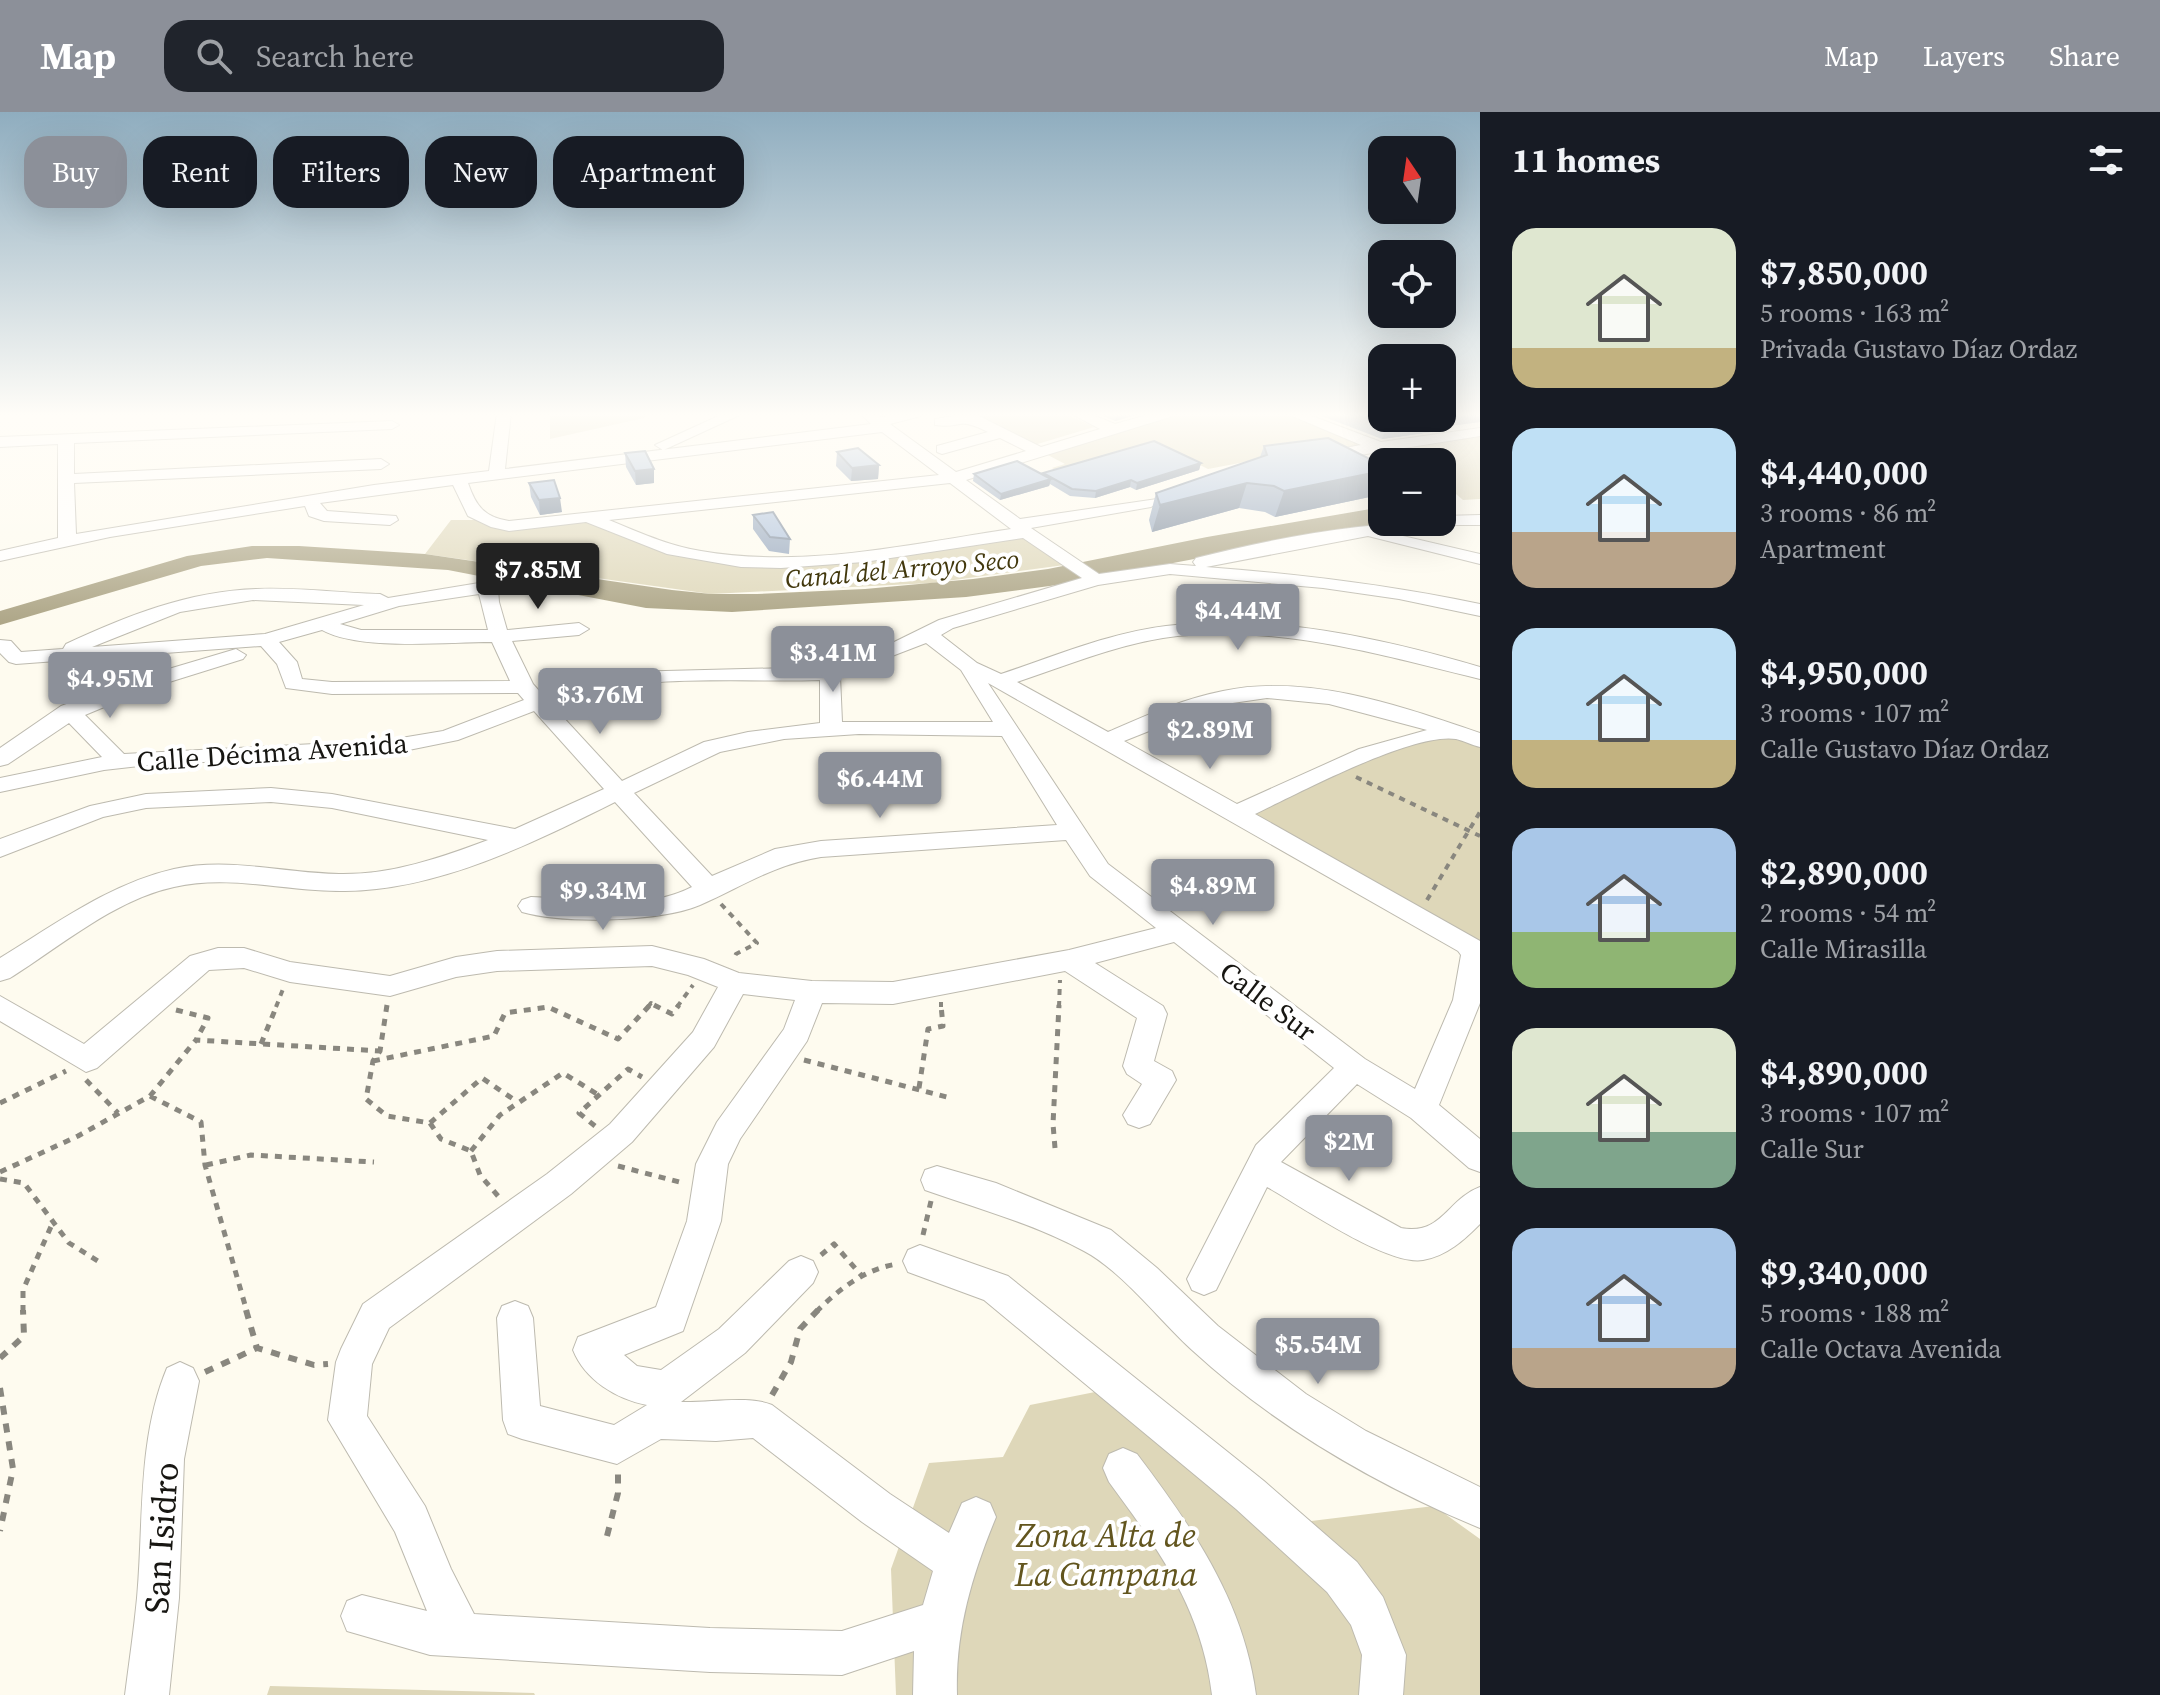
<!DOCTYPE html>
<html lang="en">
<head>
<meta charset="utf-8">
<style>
  :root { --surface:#171b24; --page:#20242c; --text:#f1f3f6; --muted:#9ea1a6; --accent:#8c9099 }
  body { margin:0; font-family:"Source Serif 4",serif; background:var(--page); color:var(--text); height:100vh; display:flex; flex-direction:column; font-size:30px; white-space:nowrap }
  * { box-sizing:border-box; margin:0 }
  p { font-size:26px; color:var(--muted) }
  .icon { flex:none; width:44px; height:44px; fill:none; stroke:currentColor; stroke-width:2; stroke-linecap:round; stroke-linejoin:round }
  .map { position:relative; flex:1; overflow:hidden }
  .drawer { display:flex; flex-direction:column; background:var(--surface); width:680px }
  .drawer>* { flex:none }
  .hud { position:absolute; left:24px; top:24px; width:760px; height:72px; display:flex; gap:16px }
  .needle { width:52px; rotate:347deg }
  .controls { position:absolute; left:1368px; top:24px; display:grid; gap:16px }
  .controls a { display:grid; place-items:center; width:88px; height:88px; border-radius:16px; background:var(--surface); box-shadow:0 8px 32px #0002; font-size:40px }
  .price { position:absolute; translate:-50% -68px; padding:0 18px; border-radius:8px; background:var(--accent); color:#fff; font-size:26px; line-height:52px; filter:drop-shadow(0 2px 4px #0008) }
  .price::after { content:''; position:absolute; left:50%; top:48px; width:24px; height:18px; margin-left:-12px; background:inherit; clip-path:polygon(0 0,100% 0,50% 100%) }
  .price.on { background:#222; color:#fff }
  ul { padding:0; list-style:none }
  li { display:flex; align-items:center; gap:24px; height:200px; padding:0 32px }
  li span { display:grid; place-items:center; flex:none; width:224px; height:160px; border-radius:24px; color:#555 }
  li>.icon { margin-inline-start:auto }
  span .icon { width:96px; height:96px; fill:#fffc; stroke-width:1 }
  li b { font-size:34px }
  h2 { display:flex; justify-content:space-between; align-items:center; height:96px; padding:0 32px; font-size:34px }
  .pill { padding:0 28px; border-radius:24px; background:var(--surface); box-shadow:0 8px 32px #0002; font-size:28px; line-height:72px }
  .pill.on { background:var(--accent); color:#fff }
  header { display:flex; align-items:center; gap:48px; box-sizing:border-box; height:112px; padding:0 40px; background:var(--accent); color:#fff }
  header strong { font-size:38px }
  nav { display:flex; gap:44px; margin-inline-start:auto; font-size:28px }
  .search { width:560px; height:72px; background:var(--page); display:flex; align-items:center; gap:20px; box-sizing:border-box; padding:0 28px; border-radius:24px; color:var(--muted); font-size:30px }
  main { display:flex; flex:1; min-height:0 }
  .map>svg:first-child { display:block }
  .green { fill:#ded7b9 }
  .water { fill:#aaa282 }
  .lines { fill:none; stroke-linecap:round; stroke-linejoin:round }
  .minor-casing { stroke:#bdbaaf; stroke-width:2 }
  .path-far3 { stroke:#89877f; stroke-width:2; stroke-dasharray:4 4; stroke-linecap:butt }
  .path-far2 { stroke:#89877f; stroke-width:4; stroke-dasharray:6 6; stroke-linecap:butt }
  .path-far1 { stroke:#89877f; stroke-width:5; stroke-dasharray:7 7; stroke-linecap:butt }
  .path { stroke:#89877f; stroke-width:6; stroke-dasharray:9 9; stroke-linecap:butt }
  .minor { fill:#fff; fill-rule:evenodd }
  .wall { fill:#92a4bc }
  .shaded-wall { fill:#778699 }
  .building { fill:#aabfdb; stroke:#778699; stroke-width:2 }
  .labels { text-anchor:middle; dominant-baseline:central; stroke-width:8; stroke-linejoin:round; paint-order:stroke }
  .far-water-label { font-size:26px; font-style:italic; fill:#42380d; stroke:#fff }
  .street-label { font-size:28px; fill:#171612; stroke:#fff }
  .near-park-label { font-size:34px; font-style:italic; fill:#62551e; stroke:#fff }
  .near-street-label { font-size:34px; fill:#171612; stroke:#fff }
</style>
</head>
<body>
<header>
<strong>Map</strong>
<div class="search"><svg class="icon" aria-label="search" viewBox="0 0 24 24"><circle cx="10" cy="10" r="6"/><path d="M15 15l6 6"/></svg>Search here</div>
<nav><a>Map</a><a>Layers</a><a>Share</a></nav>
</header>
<main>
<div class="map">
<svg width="1480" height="1583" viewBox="0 0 1480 1583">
  <rect width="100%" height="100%" fill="#fefbef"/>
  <path class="green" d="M550,301h97l-3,5 -94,21z
    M967,301h97l30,14 -63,19z
    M1183,301h102l80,34 -99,11 -58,11 -10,-5 -136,10 -10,-6 13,-4 -21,-11z
    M1480,320v67l-17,1 -21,-18v-20h-35l-24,-14z
    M591,406l79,31 113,13 243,-30 46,32 -140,19 -221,11 -286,-40 26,-34h31l13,4z
    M1427,623l53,5v209l-244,-136z
    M1115,1276l188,134 131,-16 46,33v156h-584l-5,-126 38,-106 74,-6 27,-52z
    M270,1574l264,7 1,2h-268z"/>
  <path class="water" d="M1382,395v15h7l-332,63 -91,12 -234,15 -86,-4 -198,-38 -181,-12 -66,8 -201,59v-14l187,-55 65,-10h47l126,8 247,36 39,4h46l108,-5 108,-10 75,-10 159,-32z"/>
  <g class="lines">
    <defs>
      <path id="minor" d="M497,301h14l-6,56 366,-45 -8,-8 3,-3h9l6,4 18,-4h24l-2,3 -31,8 66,48 70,-21 -26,-13 -58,16 -5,-2v-6l51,-14c-31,-16 -26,-3 -53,-7v-6l38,-6 68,34 59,-18 -30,-16h18l27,11 39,-11h21l-2,3 -207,64 54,39 137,-20 2,3 -8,5 -120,21 68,46 71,-10 26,2 -3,-4 3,-4c79,-20 164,-36 246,-36v-6l38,-1v10h-43l-47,8 90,21v10l-112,-28 -162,31c93,7 183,18 274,37v12l-81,-17 -76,-11 -153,-14 -72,11 -145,43 -12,7 36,28 24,11c54,-18 108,-41 165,-48 103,-13 215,12 314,41v12c-102,-25 -211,-57 -317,-41 -50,8 -98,28 -146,44l91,50c37,-16 74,-33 115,-41 85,-18 177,15 257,42v14c-8,-2 -16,-6 -24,-8 -43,-7 -159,55 -201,75l225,127v62l-41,102 41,34v33l-11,-4 -58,-50 -54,-34 -76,78 120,66c41,8 46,-29 79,-41v37c-16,16 -33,32 -57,36 -36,6 -122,-54 -156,-73l-51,103 -12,5 -12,-5 -5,-11 69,-134 78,-77 -160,-126 -79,21 68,43 4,8 -13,47 18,10 4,9 -26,44 -11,4 -11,-4 -5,-9 19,-31 -15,-10 -4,-8 14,-48 -72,-47 -172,33 -71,-1 -15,38 -67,98 -12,25 -7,57 -38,110 -59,24 13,11 24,4 58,-41 70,-68 12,-5 12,5 5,11 -5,11 -68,70 -64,49c28,1 68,-7 91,3l118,89 59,39 13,-30 14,-6 14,6 6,14c-24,58 -41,114 -39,178h-44l1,-44 -72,24 -132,-3 -280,-17 -83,-24 -6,-15 6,-15 15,-6 65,16 -32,-79 -67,-112 8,-58 5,-13 22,-45 184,-130 63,-50 83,-92 25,-45 -30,-12 -36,-9 -155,5 -41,6 -66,19 -100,-14 -46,-14 -35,2 -112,98 -11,4 -86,-51v-25l84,48 106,-88 28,-8h26l46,14 100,14 66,-19 41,-6 155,-5 52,13 35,14 73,8 81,1 176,-32 87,-22 -66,-52 -24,-36 -245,17c-48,8 -78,29 -121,48 -40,17 -136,19 -178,7l-4,-6 4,-6 9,-3c52,2 113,15 161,-10l-77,-85c-82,41 -176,88 -270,89 -57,1 -115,-17 -171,-4 -60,13 -113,59 -164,91l-10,3v-23c56,-34 109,-74 174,-89 54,-12 111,4 165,5 52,1 101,-16 149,-34l-156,-32 -61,-6 -125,6 -43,9 -103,40v-18l90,-33 56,-12 125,-6 61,6 183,35 89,-40 -70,-78 -76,29 -69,14 -232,10 -53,6 -104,22v-14l102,-21 -33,-34 -61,41 -8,2v-18l61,-42 74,-27 101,-30 10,6 -3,4 -93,29 -65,27 39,39 265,-14 54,-9 81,-31 -6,-7 -186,1 -46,-6 -9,-24 -16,-18 -245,18 -7,-2 -9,-9v-13l11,1 10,11 42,-3 3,-5c60,-28 123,-53 190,-55 41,-2 83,4 124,5l8,4 91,-15 3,-11 6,-1 9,5 2,26 8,28 72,-7 10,6 -10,6 -67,6 21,43 8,9 41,-13 44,-8 203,-5 53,-19 57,-28 143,-42 -59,-40 -159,24 -83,6 -40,-1 -74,-13 -81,-32 -77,9 -18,-4 -23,-11 -15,-31 -133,18 7,8 69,5 2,4 -8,5 -66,-4 -15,-5 -4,-10 -195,31 -110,24v-10l58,-13v-94l-58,3v-10l392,-16 7,4 -7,4 -318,14v31l307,-15 8,5 -8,5 -307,14 2,51 298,-49 115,-14zM882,320l57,43 -430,46c-25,-4 -33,-15 -41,-38zM950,371l61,46c-102,15 -207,40 -310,22 -32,-5 -63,-19 -92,-31zM479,482l9,36h-127l-21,-6 59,-18zM253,488l111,5 -99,29 -173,13 88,-35zM322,518c37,21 125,12 170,12l18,39 -178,1 -30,-3 -5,-17 -18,-20zM926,531l35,27 32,52h-151l-2,-46zM820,568v43l-72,9 -44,10 -82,39 -71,-77c86,-33 179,-21 269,-24zM988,571l470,268 3,4 -8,45 -38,89 -50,-30 -257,-195zM1267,586l62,6 98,26 -68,19 -122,55 -113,-63 88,-35zM859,622l143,2 55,89 -236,16 -46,8 -63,27 -78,-83 86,-41 64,-13zM743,882l52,6 -11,29 -67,93 -21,42 -9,57 -31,86 -78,30 -5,13c12,30 43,49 74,55l-33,20 -74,-19 -7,-88 -5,-12 -13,-5 -13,5 -5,12 6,102 5,14 14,5 95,25 44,-25 55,2 37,-3 109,84 71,49 -10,34 -81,26 -132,-3 -236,-14 -23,-45 -26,-63 -58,-90 5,-52 17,-36 182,-134 61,-52 82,-95z
        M725,301h19l-76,35 -5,2 -8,-5z
        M1285,301h19l77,29 99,-14v8l-158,25 -5,-2v-6l44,-8z
        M937,1054l59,17 115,47 46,38 61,58 88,68 60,37 114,56v41c-104,-43 -205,-102 -288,-178 -32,-29 -70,-79 -108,-99 -50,-27 -105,-42 -159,-61l-4,-10 4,-10z
        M920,1133l88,31 256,205 93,81 26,35 23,58 -3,40h-44l3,-40 -11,-30 -24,-33 -91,-83 -252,-209 -76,-28 -5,-11 5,-11z
        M180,1250l13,6 6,13 -15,78 -5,139 -10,97h-44c4,-32 9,-65 12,-97 7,-77 0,-158 30,-230z
        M1123,1336l14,6c56,74 107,148 119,241h-44c-10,-86 -53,-145 -103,-213l-6,-14 6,-14z"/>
    </defs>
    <use href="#minor" class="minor-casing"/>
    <path class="path-far3" d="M493,451l8,-17"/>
    <path class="path-far2" d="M1356,665l124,59
      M1427,788l53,-88
      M721,792l36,39 -21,11 -3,6
      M941,890v5
      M276,895l7,-18
      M648,895l3,-4 7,4
      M677,895l16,-22
      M1059,895l1,-27"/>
    <path class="path-far1" d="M387,893l-7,46 -7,10 -7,38 21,17 43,7 11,16 30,12 9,24 18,21
      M654,893l18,9 7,-9
      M176,898l32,8 -12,22
      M261,932l16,-39
      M804,948l143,37
      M373,949l121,-25 11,-23 43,-6 70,32 32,-34
      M86,968l32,33
      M919,976l9,-59 15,-3 -2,-21
      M150,984l51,26 4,43 42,147
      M0,991l66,-32
      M430,1011l52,-45 34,23
      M595,1014l-16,-13 49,-44 14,8
      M1055,1036l-2,-24 6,-119
      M471,1039l29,-36 63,-42 34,21
      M206,1053l45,-10 123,7
      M618,1054l65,17
      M0,1060l78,-36 72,-40 46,-56 184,11
      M0,1067l24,4 45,60 29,18
      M923,1123l8,-34
      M821,1143l13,-11 28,32
      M23,1200v-22l30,-68
      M816,1200c23,-23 49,-43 81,-48"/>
    <path class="path" d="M246,1198l11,38
      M0,1246l24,-22 -1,-26
      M205,1260l52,-24 57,17 14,-1
      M0,1276l13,81 -13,62
      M772,1283l19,-33 9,-33 18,-19
      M607,1424l11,-43v-21"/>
    <use href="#minor" class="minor"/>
  </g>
  <path class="wall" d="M1097,301h46l-28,8z
    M1314,301h166v9l-47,6 -2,4 -49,7z
    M1264,334l115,49 -104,22 -10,-5 -26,-4 -87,24 -3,-12 7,-27 104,-36z
    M837,340l42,13 -1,14 -27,2 -15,-15z
    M625,341l29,16v14l-18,2 -10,-18z
    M1201,351l-2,7 -63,20 -6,-3 -35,11 -25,-2 -20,-12 -1,2 -49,14 -27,-19 1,-7 69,1v-2z
    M529,371l33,29 -22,3 -9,-18z
    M753,403l37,24 -1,15 -20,-3 -16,-22z"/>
  <path class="shaded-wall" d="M1117,301h26l-28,8z
    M1452,301h28v9l-47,6 -2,4 -49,7 5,-13 41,-8h14v-4z
    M1201,351l-2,7 -63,20 1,-7z
    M879,353l-1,14 -27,2 1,-13z
    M654,357v14l-18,2 -1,-14z
    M1382,359v17l-3,7 -104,22 9,-26z
    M1051,367l-2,7 -49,14 1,-6z
    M1131,368l-1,7 -35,11 1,-7z
    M1247,371l-8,25 -87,24 8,-27z
    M560,386l2,14 -22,3 -1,-15z"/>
  <path class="building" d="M1353,301h29v5l55,1 -50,7z
    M1328,326l54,27v6l-98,20 -10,-5 -27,-3 -87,22 -4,-12 111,-38 -3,-9z
    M1154,329l47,22 -64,20 -6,-3 -35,11 -24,-2 -29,-16z
    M858,336l21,17 -27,3 -15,-16z
    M645,339l9,18 -19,2 -10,-18z
    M1017,349l34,18 -50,15 -27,-20z
    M554,368l6,18 -21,2 -10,-17z
    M773,400l17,27 -20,-2 -17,-22z"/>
  <linearGradient id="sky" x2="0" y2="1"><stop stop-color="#8fadbf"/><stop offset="0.58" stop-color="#fffdf8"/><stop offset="1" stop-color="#fffdf8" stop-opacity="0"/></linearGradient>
  <rect width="1480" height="522" fill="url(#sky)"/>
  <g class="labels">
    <g class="far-water-label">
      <text transform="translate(902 457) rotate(-5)">Canal del Arroyo Seco</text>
    </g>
    <g class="street-label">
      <text transform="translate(272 640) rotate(-4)">Calle Décima Avenida</text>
      <text transform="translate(1268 889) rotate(37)">Calle Sur</text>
    </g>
    <g class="near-park-label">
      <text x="1106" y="1423">Zona Alta de<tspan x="1106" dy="39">La Campana</tspan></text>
    </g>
    <g class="near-street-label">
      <text transform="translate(161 1426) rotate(-86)">San Isidro</text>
    </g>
  </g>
</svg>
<div class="controls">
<a><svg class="needle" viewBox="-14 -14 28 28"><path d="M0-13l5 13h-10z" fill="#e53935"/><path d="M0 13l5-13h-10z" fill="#9ea1a6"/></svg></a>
<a><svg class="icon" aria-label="locate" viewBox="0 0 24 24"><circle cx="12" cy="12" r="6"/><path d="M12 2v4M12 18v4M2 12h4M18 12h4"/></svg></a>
<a>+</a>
<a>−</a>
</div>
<b class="price on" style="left:538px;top:499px">$7.85M</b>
<b class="price" style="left:1238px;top:540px">$4.44M</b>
<b class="price" style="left:833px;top:582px">$3.41M</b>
<b class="price" style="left:110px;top:608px">$4.95M</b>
<b class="price" style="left:600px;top:624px">$3.76M</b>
<b class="price" style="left:1210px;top:659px">$2.89M</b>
<b class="price" style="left:880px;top:708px">$6.44M</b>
<b class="price" style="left:1213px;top:815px">$4.89M</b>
<b class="price" style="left:603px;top:820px">$9.34M</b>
<b class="price" style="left:1349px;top:1071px">$2M</b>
<b class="price" style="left:1318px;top:1274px">$5.54M</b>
<div class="hud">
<a class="pill on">Buy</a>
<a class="pill">Rent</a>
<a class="pill">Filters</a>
<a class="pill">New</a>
<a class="pill">Apartment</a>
</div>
</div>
<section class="drawer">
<h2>11 homes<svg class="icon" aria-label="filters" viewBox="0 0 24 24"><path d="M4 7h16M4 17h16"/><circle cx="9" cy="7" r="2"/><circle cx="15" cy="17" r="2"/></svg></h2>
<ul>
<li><span style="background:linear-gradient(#dfe7d0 75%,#c2b280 0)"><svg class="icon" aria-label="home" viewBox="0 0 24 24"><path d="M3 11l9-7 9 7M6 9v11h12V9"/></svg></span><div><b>$7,850,000</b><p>5 rooms · 163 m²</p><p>Privada Gustavo Díaz Ordaz</p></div></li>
<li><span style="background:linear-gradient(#bfe0f5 65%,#b9a48a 0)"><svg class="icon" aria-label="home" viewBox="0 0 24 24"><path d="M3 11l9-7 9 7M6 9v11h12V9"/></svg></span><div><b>$4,440,000</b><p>3 rooms · 86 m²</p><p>Apartment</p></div></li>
<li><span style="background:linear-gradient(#bfe0f5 70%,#c2b280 0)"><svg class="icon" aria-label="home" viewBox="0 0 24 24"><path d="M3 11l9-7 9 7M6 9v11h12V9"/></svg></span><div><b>$4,950,000</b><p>3 rooms · 107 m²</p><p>Calle Gustavo Díaz Ordaz</p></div></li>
<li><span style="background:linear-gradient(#a9c7e8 65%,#8fb573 0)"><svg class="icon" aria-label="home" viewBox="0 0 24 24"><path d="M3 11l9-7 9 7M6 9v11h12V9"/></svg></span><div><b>$2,890,000</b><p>2 rooms · 54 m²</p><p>Calle Mirasilla</p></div></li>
<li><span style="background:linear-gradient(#dfe7d0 65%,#7fa58c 0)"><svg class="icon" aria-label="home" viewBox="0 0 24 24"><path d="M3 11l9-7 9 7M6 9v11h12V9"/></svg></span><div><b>$4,890,000</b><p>3 rooms · 107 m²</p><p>Calle Sur</p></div></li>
<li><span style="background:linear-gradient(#a9c7e8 75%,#b9a48a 0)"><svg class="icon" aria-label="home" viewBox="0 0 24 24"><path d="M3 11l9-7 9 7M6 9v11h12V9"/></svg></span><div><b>$9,340,000</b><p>5 rooms · 188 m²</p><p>Calle Octava Avenida</p></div></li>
</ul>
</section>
</main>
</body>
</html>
